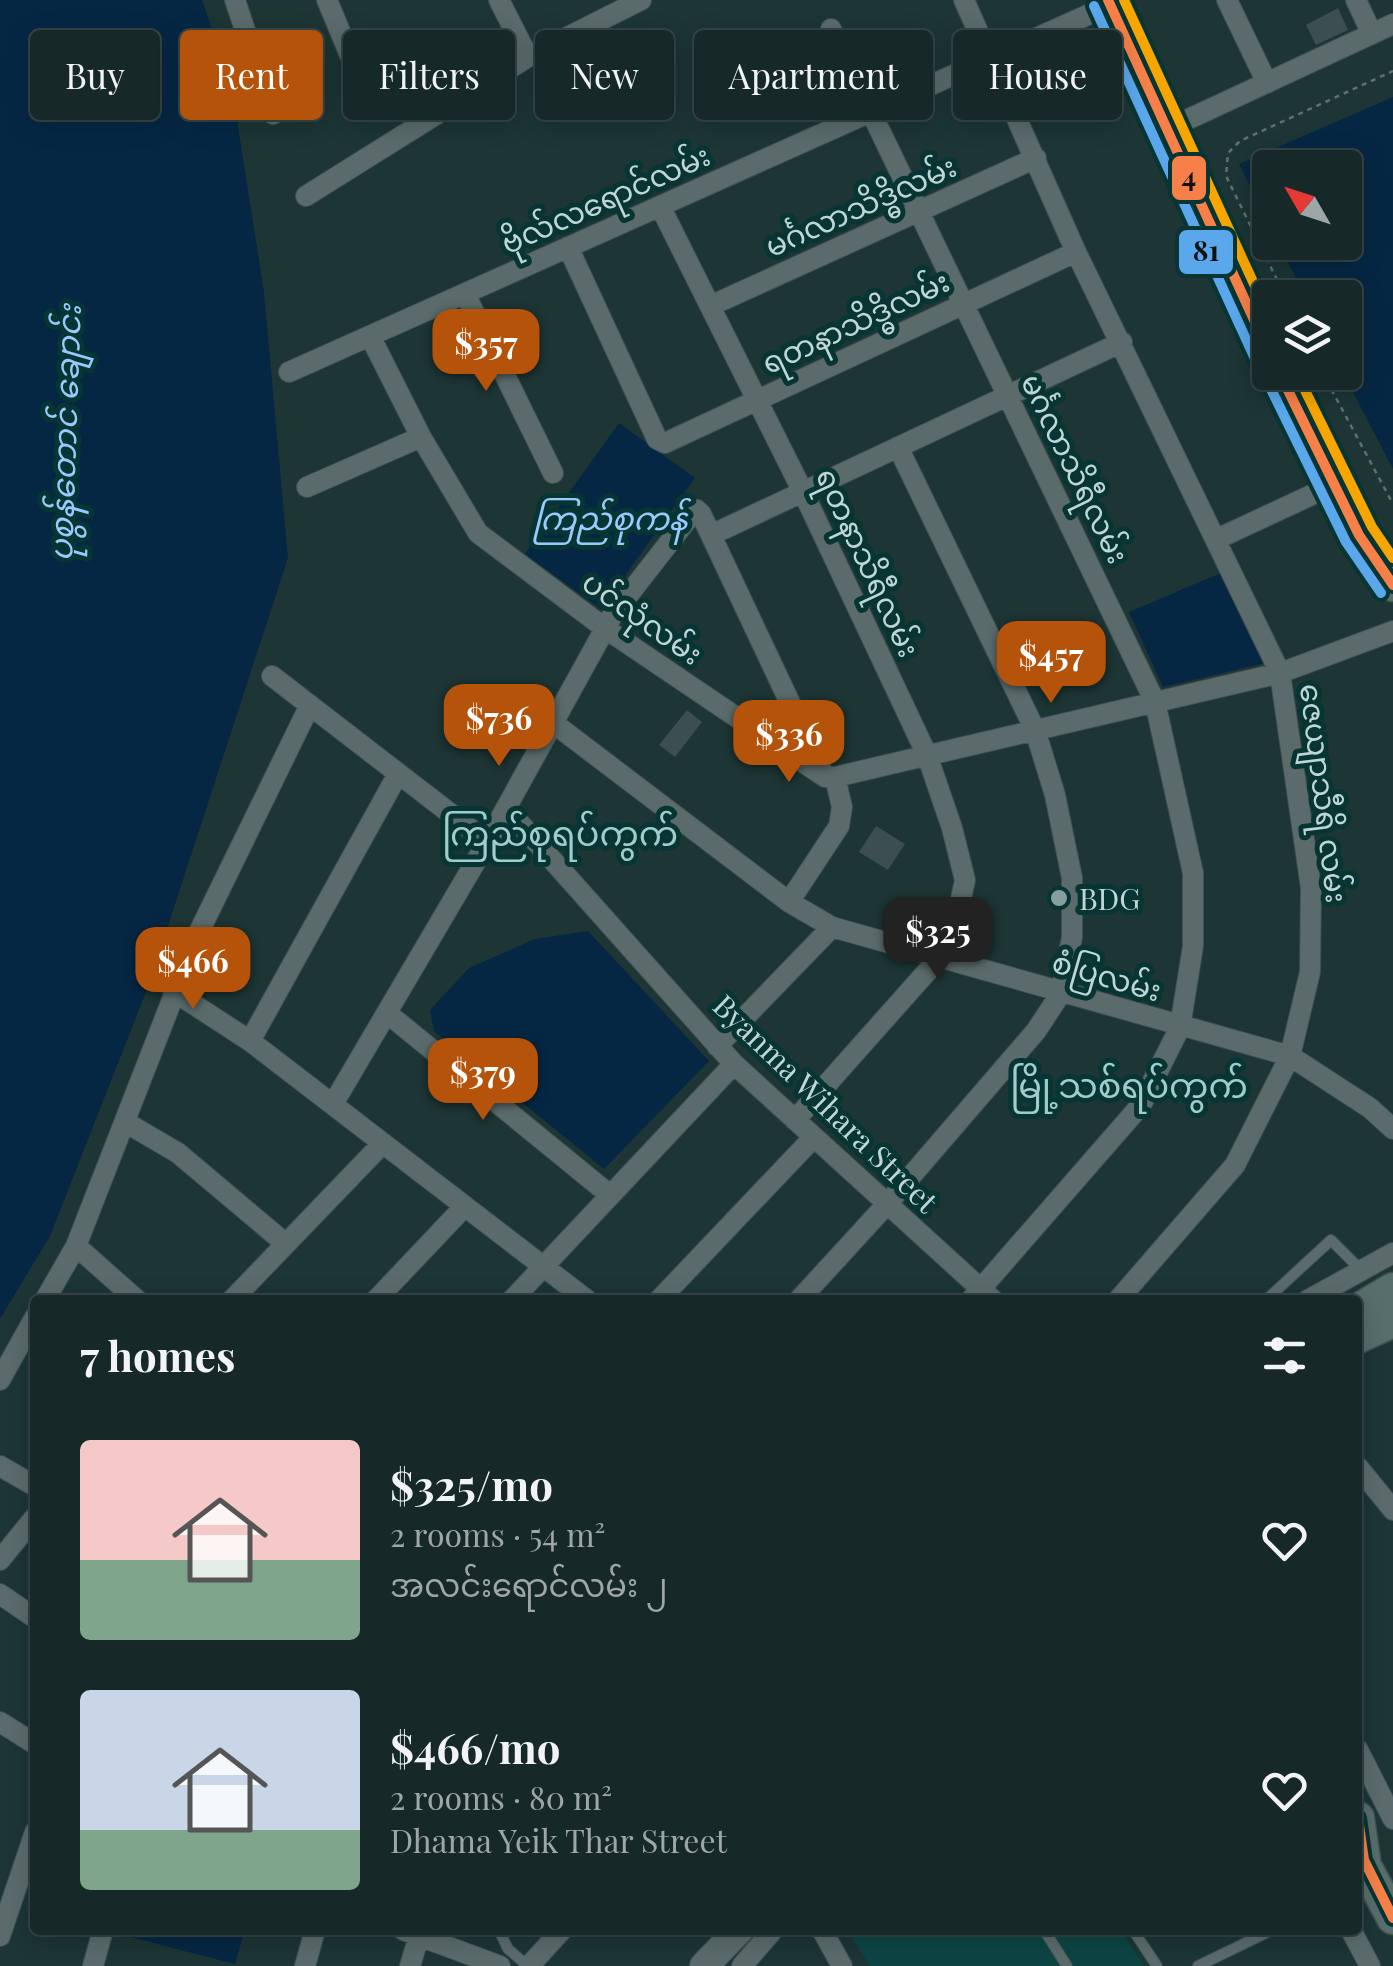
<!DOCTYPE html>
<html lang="en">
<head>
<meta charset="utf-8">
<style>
  :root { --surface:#162828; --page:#1f3030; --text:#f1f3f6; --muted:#9ea6a8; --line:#354445; --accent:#b45309 }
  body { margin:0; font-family:"Playfair Display","Noto Sans Myanmar",serif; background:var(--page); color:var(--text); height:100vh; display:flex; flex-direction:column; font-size:38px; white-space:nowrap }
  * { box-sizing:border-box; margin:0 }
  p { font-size:32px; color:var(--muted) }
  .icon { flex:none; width:55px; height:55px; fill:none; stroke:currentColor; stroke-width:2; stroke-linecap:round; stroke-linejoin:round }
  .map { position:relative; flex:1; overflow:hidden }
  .drawer { position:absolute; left:30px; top:1295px; width:1332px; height:640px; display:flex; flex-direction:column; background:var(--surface); border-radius:10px; box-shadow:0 5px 25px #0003,0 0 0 2px var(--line) }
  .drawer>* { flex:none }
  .hud { position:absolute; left:30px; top:30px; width:1335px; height:90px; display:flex; gap:20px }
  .needle { width:65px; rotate:309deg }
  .buttons { position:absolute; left:1252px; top:150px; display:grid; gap:20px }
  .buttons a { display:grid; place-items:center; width:110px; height:110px; border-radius:10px; background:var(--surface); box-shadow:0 5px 25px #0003,0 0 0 2px var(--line); font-size:50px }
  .price { position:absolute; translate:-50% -85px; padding:0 22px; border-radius:20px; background:var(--accent); color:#fff; font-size:32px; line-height:65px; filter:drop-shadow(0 2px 5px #0008) }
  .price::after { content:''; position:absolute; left:50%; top:60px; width:30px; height:22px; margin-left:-15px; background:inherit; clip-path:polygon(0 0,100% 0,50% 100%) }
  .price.current { background:#222; color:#fff }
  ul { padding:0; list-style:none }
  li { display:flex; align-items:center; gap:30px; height:250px; padding:0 50px }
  li span { display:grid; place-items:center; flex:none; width:280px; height:200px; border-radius:10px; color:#555 }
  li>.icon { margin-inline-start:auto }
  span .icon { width:120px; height:120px; fill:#fffc; stroke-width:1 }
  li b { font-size:42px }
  h2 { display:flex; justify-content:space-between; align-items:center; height:120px; padding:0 50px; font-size:42px }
  .tag { padding:0 35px; border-radius:10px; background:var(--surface); box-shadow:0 5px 25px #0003,0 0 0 2px var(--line); font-size:35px; line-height:90px }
  .tag.current { background:var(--accent); color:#fff }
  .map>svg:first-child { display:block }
  .built { fill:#0d4544 }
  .water { fill:#062744 }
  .building { fill:#3c4e50 }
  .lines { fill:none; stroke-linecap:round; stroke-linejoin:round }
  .lane-casing { stroke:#3e5050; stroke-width:12 }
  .street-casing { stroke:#3e5050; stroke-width:22 }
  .secondary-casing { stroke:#3e5050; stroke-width:30 }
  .primary-casing { stroke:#3e5050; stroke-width:35 }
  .path { stroke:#606f6f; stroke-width:2.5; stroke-dasharray:5 5; stroke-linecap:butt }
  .lane { stroke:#5b6b6b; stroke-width:10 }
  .street { stroke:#5b6b6b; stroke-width:20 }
  .secondary { stroke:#5b6b6b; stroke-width:28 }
  .primary { stroke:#586e6b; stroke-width:32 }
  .bus-1-casing { stroke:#063534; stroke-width:18 }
  .bus-2-casing { stroke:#063534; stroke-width:18 }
  .bus-3-casing { stroke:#063534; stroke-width:18 }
  .bus-1 { stroke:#f78048; stroke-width:10 }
  .bus-2 { stroke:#5aa8eb; stroke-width:10 }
  .bus-3 { stroke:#f7a600; stroke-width:10 }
  .poi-dot { fill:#879e9e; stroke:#063534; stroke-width:4 }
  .labels { text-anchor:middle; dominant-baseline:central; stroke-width:10; stroke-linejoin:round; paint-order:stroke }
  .street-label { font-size:30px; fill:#c0d6d6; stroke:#063534 }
  .poi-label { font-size:30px; fill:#c0d6d6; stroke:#063534; text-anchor:start }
  .water-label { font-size:32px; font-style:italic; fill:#9ac9fd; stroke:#063534 }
  .quarter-label { font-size:35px; fill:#a0cdcc; stroke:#063534 }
  .line-badge { stroke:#063534; stroke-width:4 }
  .pale-badge-label { font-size:28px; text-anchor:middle; font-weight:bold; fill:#111 }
</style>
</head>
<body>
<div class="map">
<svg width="1393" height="1966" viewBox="0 0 1393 1966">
  <rect width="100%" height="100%" fill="#1d3535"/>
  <path class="built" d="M847,1930h274l23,36h-274z"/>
  <path class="water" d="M0,0h202l29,82 33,210 24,266 -140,429 -98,249 -50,83z
    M1393,97v372l-50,-96 2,-75 -39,-1 -28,-54 67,-1v-74h-75v58l-31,-62z
    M619,423l76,55 -94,131 -76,-55z
    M1221,573l44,90 -102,24 -34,-75z
    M588,931l121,130 -105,108 -170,-138 -4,-21 39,-42 66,-29z
    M116,1930h129l-10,34 -120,-31z"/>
  <path class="building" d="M1338,8l10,22 -32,15 -10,-20z
    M687,710l15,12 -27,35 -16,-12z
    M876,826l29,18 -17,26 -29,-18z"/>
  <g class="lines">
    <defs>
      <path id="lane" d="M1266,1300l65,-60 31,31
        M499,1930l9,19 20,17
        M1044,1930l23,36
        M1133,1930l24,36
        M1198,1966l74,-36"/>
      <path id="street" d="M235,0l38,114
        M327,0l30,72
        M499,0l29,57
        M964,0l112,252 204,421 31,215 -1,84 -20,84 -55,109 -117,135
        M1227,0l40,83
        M1356,0l16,34
        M831,29l324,673 38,171v73l-13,81 -39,78 -170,195
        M1165,130l228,-106
        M306,196l222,-139 113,-57
        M660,206l143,286 124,263 25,73 13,52 -9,42 -16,35 -145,163
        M568,247l89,192 8,4 411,-191
        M465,294l88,179
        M710,306l326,-148
        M370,336l51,101 57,96 128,96 219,148h10l445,-104 113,-42
        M289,372l821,-367
        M307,487l114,-50
        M711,535l411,-193
        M1217,539l116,-54
        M272,676l201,155 16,8
        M552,722l237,180 43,25 458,129 80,52 23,21
        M506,808l228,256 259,236
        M789,902l50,-76 3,-19 -7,-30
        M173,991l77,50 337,259
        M387,1013l223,182
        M250,1041l148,-267
        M717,1046l115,-119
        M333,1104l156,-265 123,-223 81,-104 4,-2 4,4 124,263
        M125,1122l53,31 108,91
        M76,1246l61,54
        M45,1300l31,-54 121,-310 113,-231
        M232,1300l151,-157
        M376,1300l89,-94
        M512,1300l222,-236
        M659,1300l155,-163
        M799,1300l88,-96 149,-173 25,-38 11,-56v-59l-17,-83 -20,-65 -137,-283
        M1308,1300l85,-47
        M0,1380l35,-63
        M0,1466l35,20
        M1358,1467l35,43
        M0,1560l35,-43
        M0,1594l35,24
        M0,1722l35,22
        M1358,1750l35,69
        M403,1930l97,36
        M822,1930l20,36
        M1351,1930l19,36
        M0,1936l35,-104
        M93,1966l10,-36
        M305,1966l10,-36
        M410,1966l9,-30
        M529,1966l33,-36
        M742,1966l31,-36"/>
      <path id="secondary" d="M704,1966l35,-36"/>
      <path id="primary" d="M1108,0l162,355
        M1279,372l80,163 34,50
        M1358,1310l35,-21
        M1358,1337l35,-16
        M1358,1818l6,42
        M1358,1853l35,65"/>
    </defs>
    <use href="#lane" class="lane-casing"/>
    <use href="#street" class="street-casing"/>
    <use href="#secondary" class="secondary-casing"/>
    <use href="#primary" class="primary-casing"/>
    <path class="path" d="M1286,298l-60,-122 2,-23 12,-12 153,-70
      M1322,372l71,132"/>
    <use href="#lane" class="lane"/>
    <use href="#street" class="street"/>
    <use href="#secondary" class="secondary"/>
    <use href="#primary" class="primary"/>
    <defs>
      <path id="bus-1" d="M1108,0l162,355
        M1279,372l80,163 34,50
        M1358,1818l6,42 29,58"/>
      <path id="bus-2" d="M1094,6l162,355
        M1266,379l80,163 35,51"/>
      <path id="bus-3" d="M1124,0l146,319
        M1296,372l76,155 21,31"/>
    </defs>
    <use href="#bus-1" class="bus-1-casing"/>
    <use href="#bus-2" class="bus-2-casing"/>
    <use href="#bus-3" class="bus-3-casing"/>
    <use href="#bus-1" class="bus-1"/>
    <use href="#bus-2" class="bus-2"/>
    <use href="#bus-3" class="bus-3"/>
  </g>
  <circle class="poi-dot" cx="1059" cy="898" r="10"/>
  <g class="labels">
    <g class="street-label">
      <text transform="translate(605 198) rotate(-24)">ဗိုလ်လရောင်လမ်း</text>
      <text transform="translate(860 205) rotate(-24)">မင်္ဂလာသိဒ္ဓိလမ်း</text>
      <text transform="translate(855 321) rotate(-25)">ရတနာသိဒ္ဓိလမ်း</text>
      <text transform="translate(1076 468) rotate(64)">မင်္ဂလာသိရီလမ်း</text>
      <text transform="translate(869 562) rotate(65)">ရတနာသိရီလမ်း</text>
      <text transform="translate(643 617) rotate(35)">ပင်လုံလမ်း</text>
      <text transform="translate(1325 793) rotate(83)">ဇေယျာသီရိ လမ်း</text>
      <text transform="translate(1107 975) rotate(16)">စံပြလမ်း</text>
      <text transform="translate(826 1103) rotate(44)">Byanma Wihara Street</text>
    </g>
    <g class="poi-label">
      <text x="1079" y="898">BDG</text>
    </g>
    <g class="water-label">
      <text transform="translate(63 433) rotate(-88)">ပုစွန်တောင် ချောင်း</text>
      <text x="610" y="516">ကြည်စုကန်</text>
    </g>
    <g class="quarter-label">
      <text x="560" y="831">ကြည်စုရပ်ကွက်</text>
      <text x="1129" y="1083">မြို့သစ်ရပ်ကွက်</text>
    </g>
  </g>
  <g class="line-badge">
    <rect x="1170" y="154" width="38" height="48" rx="10" fill="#f78048"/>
    <rect x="1177" y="228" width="58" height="48" rx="10" fill="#5aa8eb"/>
  </g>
  <g class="pale-badge-label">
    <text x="1189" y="187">4</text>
    <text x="1206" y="261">81</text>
  </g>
</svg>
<div class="buttons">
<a><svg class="needle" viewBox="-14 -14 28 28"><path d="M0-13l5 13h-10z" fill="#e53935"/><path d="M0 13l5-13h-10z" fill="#9ea6a8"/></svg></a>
<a><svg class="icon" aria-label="layers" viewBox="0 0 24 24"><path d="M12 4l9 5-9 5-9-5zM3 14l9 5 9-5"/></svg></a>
</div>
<b class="price" style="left:486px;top:394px">$357</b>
<b class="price" style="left:1051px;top:706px">$457</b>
<b class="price" style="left:499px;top:769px">$736</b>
<b class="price" style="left:789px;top:785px">$336</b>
<b class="price current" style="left:938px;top:982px">$325</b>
<b class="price" style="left:193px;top:1012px">$466</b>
<b class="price" style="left:483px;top:1123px">$379</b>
<div class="hud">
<a class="tag">Buy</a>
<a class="tag current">Rent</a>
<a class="tag">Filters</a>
<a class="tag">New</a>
<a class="tag">Apartment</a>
<a class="tag">House</a>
</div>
<section class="drawer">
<h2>7 homes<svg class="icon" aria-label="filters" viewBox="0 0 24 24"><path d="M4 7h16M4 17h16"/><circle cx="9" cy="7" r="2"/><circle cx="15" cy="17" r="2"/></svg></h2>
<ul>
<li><span style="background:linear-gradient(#f6c9c9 60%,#7fa58c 0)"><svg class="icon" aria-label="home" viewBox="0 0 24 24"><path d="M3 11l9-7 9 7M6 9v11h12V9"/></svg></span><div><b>$325/mo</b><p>2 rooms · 54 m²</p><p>အလင်းရောင်လမ်း ၂</p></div><svg class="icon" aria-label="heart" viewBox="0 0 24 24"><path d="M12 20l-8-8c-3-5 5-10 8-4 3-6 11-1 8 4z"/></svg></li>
<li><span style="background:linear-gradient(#c9d6e8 70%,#7fa58c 0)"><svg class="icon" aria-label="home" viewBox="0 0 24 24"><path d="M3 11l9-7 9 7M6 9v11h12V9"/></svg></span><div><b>$466/mo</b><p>2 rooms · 80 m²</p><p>Dhama Yeik Thar Street</p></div><svg class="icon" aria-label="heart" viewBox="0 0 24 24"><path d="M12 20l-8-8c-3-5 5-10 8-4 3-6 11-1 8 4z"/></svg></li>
</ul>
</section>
</div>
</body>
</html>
